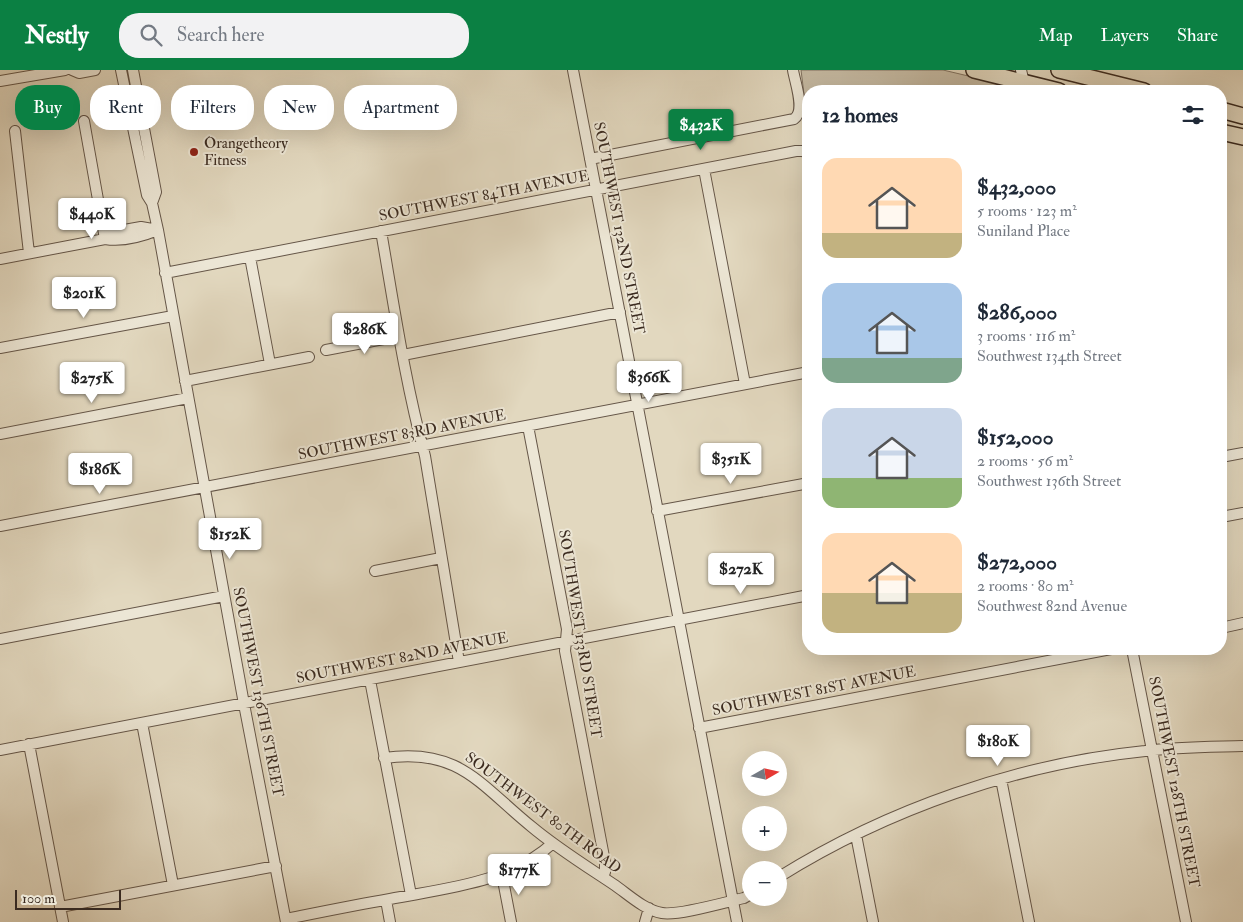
<!DOCTYPE html>
<html lang="en">
<head>
<meta charset="utf-8">
<style>
  :root { --surface:#fff; --page:#f2f2f3; --text:#1f2937; --muted:#747a83; --accent:#0b8043 }
  body { margin:0; font-family:"IM FELL Double Pica",serif; background:var(--page); color:var(--text); height:100vh; display:flex; flex-direction:column; font-size:19px; white-space:nowrap }
  * { box-sizing:border-box; margin:0 }
  p { font-size:16px; color:var(--muted) }
  .icon { flex:none; width:28px; height:28px; fill:none; stroke:currentColor; stroke-width:2; stroke-linecap:round; stroke-linejoin:round }
  .map { position:relative; flex:1; overflow:hidden }
  .sheet { position:absolute; left:802px; top:15px; width:425px; height:570px; display:flex; flex-direction:column; background:var(--surface); border-radius:20px; box-shadow:0 5px 20px #0002 }
  .sheet>* { flex:none }
  .banner { position:absolute; left:15px; top:15px; width:475px; height:45px; display:flex; gap:10px }
  .needle { width:32px; rotate:81deg }
  .tools { position:absolute; left:742px; top:681px; display:grid; gap:10px }
  .tools a { display:grid; place-items:center; width:45px; height:45px; border-radius:50%; background:var(--surface); box-shadow:0 5px 20px #0002; font-size:25px }
  .scale { position:absolute; left:15px; bottom:12px; width:106px; box-sizing:border-box; padding-left:5px; border:2px solid #3b2b20; border-top:0; font-size:14px; line-height:18px; white-space:nowrap; color:#3b2b20; -webkit-text-stroke:4px #ece6d5; paint-order:stroke }
  .price { position:absolute; translate:-50% -42px; padding:0 11px; border-radius:5px; background:#fff; color:#222; font-size:16px; line-height:32px; filter:drop-shadow(0 1px 2px #0008) }
  .price::after { content:''; position:absolute; left:50%; top:30px; width:15px; height:11px; margin-left:-8px; background:inherit; clip-path:polygon(0 0,100% 0,50% 100%) }
  .price.selected { background:var(--accent); color:#fff }
  ul { padding:0; list-style:none }
  li { display:flex; align-items:center; gap:15px; height:125px; padding:0 20px }
  li span { display:grid; place-items:center; flex:none; width:140px; height:100px; border-radius:15px; color:#555 }
  li>.icon { margin-inline-start:auto }
  span .icon { width:60px; height:60px; fill:#fffc; stroke-width:1 }
  li b { font-size:21px }
  h2 { display:flex; justify-content:space-between; align-items:center; height:60px; padding:0 20px; font-size:21px }
  .chip { padding:0 18px; border-radius:20px; background:var(--surface); box-shadow:0 5px 20px #0002; font-size:18px; line-height:45px }
  .chip.selected { background:var(--accent); color:#fff }
  header { display:flex; align-items:center; gap:30px; box-sizing:border-box; height:70px; padding:0 25px; background:var(--accent); color:#fff }
  header strong { font-size:24px }
  nav { display:flex; gap:28px; margin-inline-start:auto; font-size:18px }
  .search { width:350px; height:45px; background:var(--page); display:flex; align-items:center; gap:12px; box-sizing:border-box; padding:0 18px; border-radius:20px; color:var(--muted); font-size:19px }
  .map>svg:first-child { display:block }
  .green { fill:#c6bba4; stroke:#807362 }
  .lines { fill:none; stroke-linecap:round; stroke-linejoin:round }
  .minor-casing { stroke:#655648; stroke-width:12 }
  .highway-casing { stroke:#3b2b20; stroke-width:18 }
  .minor { stroke:#ece6d5; stroke-width:10 }
  .highway { stroke:#e2d8bf; stroke-width:15 }
  .poi-dot { fill:#8f2418; stroke:#ece6d5; stroke-width:2 }
  .labels { text-anchor:middle; dominant-baseline:central; stroke-width:4; stroke-linejoin:round; paint-order:stroke }
  .poi-label { font-size:15px; fill:#3b2b20; stroke:#ece6d5; text-anchor:start }
  .street-label { font-size:15px; fill:#3b2b20; stroke:#ece6d5 }
</style>
</head>
<body>
<header>
<strong>Nestly</strong>
<div class="search"><svg class="icon" aria-label="search" viewBox="0 0 24 24"><circle cx="10" cy="10" r="6"/><path d="M15 15l6 6"/></svg>Search here</div>
<nav><a>Map</a><a>Layers</a><a>Share</a></nav>
</header>
<div class="map">
<svg width="1243" height="852" viewBox="0 0 1243 852">
  <rect width="100%" height="100%" fill="#e2d8bf"/>
  <filter id="stains"><feTurbulence type="fractalNoise" baseFrequency=".004" numOctaves="4"/><feColorMatrix values="0 0 0 0 .2 0 0 0 0 .09 0 0 0 0 .02 0 0 0 .5 -.17"/></filter>
  <radialGradient id="worn" r=".72"><stop offset=".6" stop-color="#630" stop-opacity="0"/><stop offset="1" stop-color="#630" stop-opacity=".3"/></radialGradient>
  <path class="green" d="M801,0h142l76,18 1,3h-211v43z"/>
  <g class="lines">
    <defs>
      <path id="minor" d="M72,0l7,3 16,-3
        M121,0l26,125 5,8 6,27 86,474 42,218
        M133,0l23,122 -4,11
        M573,0l164,852
        M1021,0l5,21
        M0,11l65,-11
        M15,61l14,122
        M590,89l204,-40c12,-8 1,-36 -1,-49
        M704,99l41,215
        M141,157l17,3c-17,7 -35,12 -53,9l8,-7z
        M381,161c13,75 24,151 44,225l34,206
        M250,187l20,107
        M0,189l105,-20 -21,-118
        M165,203l631,-122h6l7,2
        M0,278l173,-32
        M326,280l73,-14
        M403,285l217,-43
        M185,311l124,-24
        M528,356l39,203 -2,22 40,211v10l-2,5
        M0,364l188,-36
        M1221,387l22,-4
        M657,441l152,-28
        M1221,447l22,-4
        M0,456l809,-154
        M375,501l66,-13
        M1221,558l22,-5
        M0,569l224,-43
        M1132,579l54,273
        M370,610l41,215
        M142,653l31,162
        M699,658l412,-79
        M29,674l34,178
        M0,680l809,-155
        M384,688c75,-11 96,27 148,69 25,21 54,39 81,57 15,10 31,26 49,29 16,3 64,-11 82,-15l7,-4
        M1001,709l28,143
        M856,765l17,87
        M502,805l9,47
        M779,807c109,-68 238,-113 366,-126 32,-4 65,-4 98,-5
        M386,830l4,22
        M60,837l216,-41
        M286,849c35,-7 69,-14 104,-20 57,-11 119,-16 163,-56
        M645,852l4,-14"/>
      <path id="highway" d="M974,0l85,21
        M1059,0l85,21
        M1221,40l22,6
        M1221,62l22,5"/>
    </defs>
    <use href="#minor" class="minor-casing"/>
    <use href="#highway" class="highway-casing"/>
    <use href="#minor" class="minor"/>
    <use href="#highway" class="highway"/>
  </g>
  <circle class="poi-dot" cx="194" cy="82" r="5"/>
  <g class="labels">
    <g class="poi-label">
      <text x="204" y="73">Orangetheory<tspan x="204" dy="17">Fitness</tspan></text>
    </g>
    <g class="street-label">
      <text transform="translate(484 126) rotate(-11)">SOUTHWEST 84TH AVENUE</text>
      <text transform="translate(619 158) rotate(79)">SOUTHWEST 132ND STREET</text>
      <text transform="translate(402 365) rotate(-11)">SOUTHWEST 83RD AVENUE</text>
      <text transform="translate(580 564) rotate(81)">SOUTHWEST 133RD STREET</text>
      <text transform="translate(402 588) rotate(-11)">SOUTHWEST 82ND AVENUE</text>
      <text transform="translate(814 621) rotate(-11)">SOUTHWEST 81ST AVENUE</text>
      <text transform="translate(258 622) rotate(79)">SOUTHWEST 136TH STREET</text>
      <text transform="translate(1174 712) rotate(79)">SOUTHWEST 128TH STREET</text>
      <text transform="translate(543 743) rotate(37)">SOUTHWEST 80TH ROAD</text>
    </g>
  </g>
  <rect width="100%" height="100%" filter="url(#stains)"/>
  <rect width="100%" height="100%" fill="url(#worn)"/>
</svg>
<div class="tools">
<a><svg class="needle" viewBox="-14 -14 28 28"><path d="M0-13l5 13h-10z" fill="#e53935"/><path d="M0 13l5-13h-10z" fill="#747a83"/></svg></a>
<a>+</a>
<a>−</a>
</div>
<div class="scale">100 m</div>
<b class="price selected" style="left:701px;top:81px">$432K</b>
<b class="price" style="left:92px;top:170px">$440K</b>
<b class="price" style="left:84px;top:249px">$201K</b>
<b class="price" style="left:365px;top:285px">$286K</b>
<b class="price" style="left:649px;top:333px">$366K</b>
<b class="price" style="left:92px;top:334px">$275K</b>
<b class="price" style="left:731px;top:415px">$351K</b>
<b class="price" style="left:100px;top:425px">$186K</b>
<b class="price" style="left:230px;top:490px">$152K</b>
<b class="price" style="left:741px;top:525px">$272K</b>
<b class="price" style="left:998px;top:697px">$180K</b>
<b class="price" style="left:519px;top:826px">$177K</b>
<div class="banner">
<a class="chip selected">Buy</a>
<a class="chip">Rent</a>
<a class="chip">Filters</a>
<a class="chip">New</a>
<a class="chip">Apartment</a>
</div>
<section class="sheet">
<h2>12 homes<svg class="icon" aria-label="filters" viewBox="0 0 24 24"><path d="M4 7h16M4 17h16"/><circle cx="9" cy="7" r="2"/><circle cx="15" cy="17" r="2"/></svg></h2>
<ul>
<li><span style="background:linear-gradient(#ffd9b3 75%,#c2b280 0)"><svg class="icon" aria-label="home" viewBox="0 0 24 24"><path d="M3 11l9-7 9 7M6 9v11h12V9"/></svg></span><div><b>$432,000</b><p>5 rooms · 123 m²</p><p>Suniland Place</p></div></li>
<li><span style="background:linear-gradient(#a9c7e8 75%,#7fa58c 0)"><svg class="icon" aria-label="home" viewBox="0 0 24 24"><path d="M3 11l9-7 9 7M6 9v11h12V9"/></svg></span><div><b>$286,000</b><p>3 rooms · 116 m²</p><p>Southwest 134th Street</p></div></li>
<li><span style="background:linear-gradient(#c9d6e8 70%,#8fb573 0)"><svg class="icon" aria-label="home" viewBox="0 0 24 24"><path d="M3 11l9-7 9 7M6 9v11h12V9"/></svg></span><div><b>$152,000</b><p>2 rooms · 56 m²</p><p>Southwest 136th Street</p></div></li>
<li><span style="background:linear-gradient(#ffd9b3 60%,#c2b280 0)"><svg class="icon" aria-label="home" viewBox="0 0 24 24"><path d="M3 11l9-7 9 7M6 9v11h12V9"/></svg></span><div><b>$272,000</b><p>2 rooms · 80 m²</p><p>Southwest 82nd Avenue</p></div></li>
</ul>
</section>
</div>
</body>
</html>
